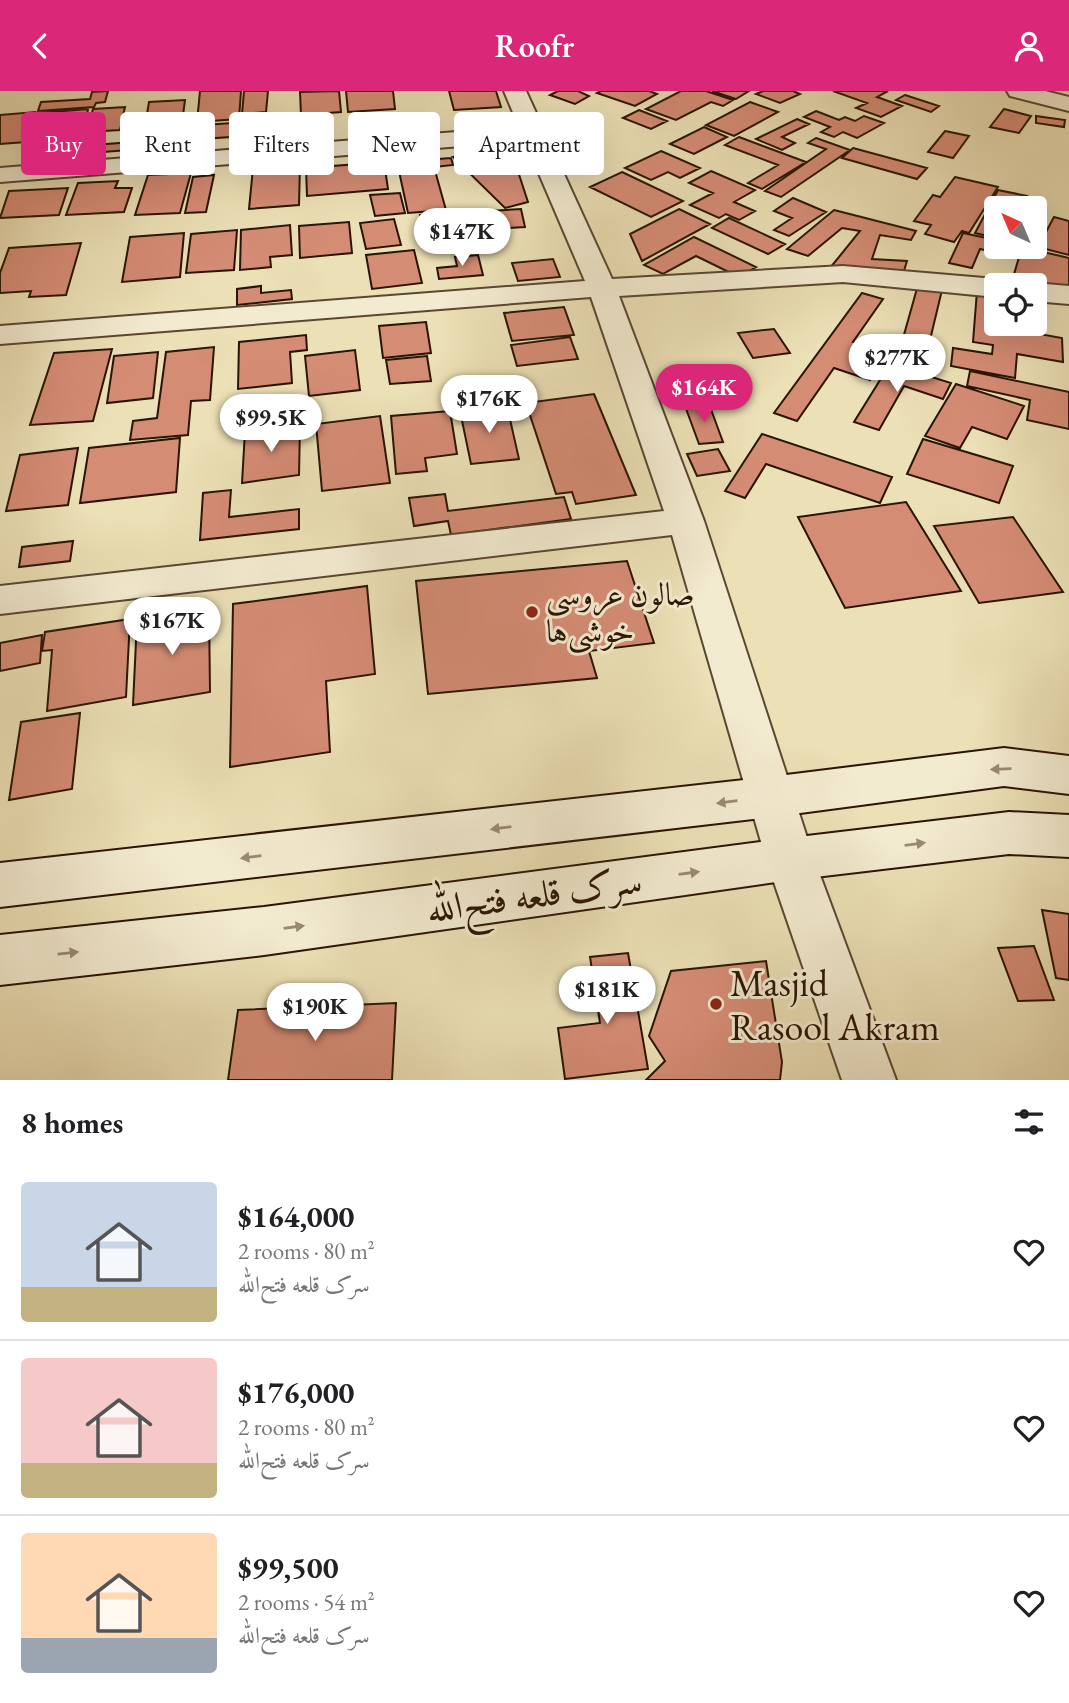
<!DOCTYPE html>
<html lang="en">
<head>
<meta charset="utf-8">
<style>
  :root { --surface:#fff; --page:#f6f6f6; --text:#202124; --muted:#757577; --line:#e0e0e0; --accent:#db2777 }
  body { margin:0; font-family:"EB Garamond",Amiri,serif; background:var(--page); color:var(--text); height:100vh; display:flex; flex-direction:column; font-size:26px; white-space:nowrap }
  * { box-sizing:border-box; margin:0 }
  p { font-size:23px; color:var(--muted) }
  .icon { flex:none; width:38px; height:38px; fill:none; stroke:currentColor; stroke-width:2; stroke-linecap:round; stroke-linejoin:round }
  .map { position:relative; height:989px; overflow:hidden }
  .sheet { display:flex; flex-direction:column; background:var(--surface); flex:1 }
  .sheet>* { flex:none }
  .guide { position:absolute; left:21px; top:21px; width:700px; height:63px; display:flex; gap:14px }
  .needle { width:46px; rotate:316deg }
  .controls { position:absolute; left:984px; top:105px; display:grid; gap:14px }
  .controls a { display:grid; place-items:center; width:63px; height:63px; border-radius:7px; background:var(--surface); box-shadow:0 7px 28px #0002; font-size:35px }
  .price { position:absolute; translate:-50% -60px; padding:0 16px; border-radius:24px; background:#fff; color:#222; font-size:23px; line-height:46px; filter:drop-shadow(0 2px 4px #0008) }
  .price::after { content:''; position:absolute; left:50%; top:42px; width:21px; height:16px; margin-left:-10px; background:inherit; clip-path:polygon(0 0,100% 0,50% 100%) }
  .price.on { background:var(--accent); color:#fff }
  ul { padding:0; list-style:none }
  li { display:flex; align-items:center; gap:21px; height:175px; padding:0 21px }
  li+li { border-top:2px solid var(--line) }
  li span { display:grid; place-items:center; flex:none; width:196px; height:140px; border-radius:7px; color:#555 }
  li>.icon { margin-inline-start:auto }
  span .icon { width:84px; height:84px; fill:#fffc; stroke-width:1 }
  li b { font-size:30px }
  h2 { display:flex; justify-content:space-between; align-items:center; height:84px; padding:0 21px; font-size:30px }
  .pill { padding:0 24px; border-radius:7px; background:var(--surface); box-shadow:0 7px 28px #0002; font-size:24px; line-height:63px }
  .pill.on { background:var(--accent); color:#fff }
  header { display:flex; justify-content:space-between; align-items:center; height:91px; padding:0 21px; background:var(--accent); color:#fff; font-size:32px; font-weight:600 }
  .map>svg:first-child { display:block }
  .building { fill:#d58c75; stroke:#2a1403; stroke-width:2 }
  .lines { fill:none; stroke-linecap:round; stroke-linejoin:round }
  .street-casing { stroke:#5a4730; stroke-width:4 }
  .secondary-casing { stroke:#2a1403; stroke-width:4 }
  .street { fill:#f3ebd0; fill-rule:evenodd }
  .secondary { fill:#f3ebd0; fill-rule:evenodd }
  .oneway { fill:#998a74 }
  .poi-dot { fill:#8f2418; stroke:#f3ebd0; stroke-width:2.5 }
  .labels { text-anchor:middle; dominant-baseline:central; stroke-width:6; stroke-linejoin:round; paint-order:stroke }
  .poi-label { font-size:32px; fill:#2a1403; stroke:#f3ebd0; text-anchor:start }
  .near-street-label { font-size:38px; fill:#2a1403; stroke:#f3ebd0 }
  .near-poi-label { font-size:38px; fill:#2a1403; stroke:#f3ebd0; text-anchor:start }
</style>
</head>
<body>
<header><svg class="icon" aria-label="back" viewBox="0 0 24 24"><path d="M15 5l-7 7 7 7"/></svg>Roofr<svg class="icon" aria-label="person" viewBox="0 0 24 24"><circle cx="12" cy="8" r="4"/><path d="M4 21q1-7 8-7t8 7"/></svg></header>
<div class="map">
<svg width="1069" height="989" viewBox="0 0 1069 989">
  <rect width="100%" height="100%" fill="#ece0b6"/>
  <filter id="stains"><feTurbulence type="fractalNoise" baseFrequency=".00286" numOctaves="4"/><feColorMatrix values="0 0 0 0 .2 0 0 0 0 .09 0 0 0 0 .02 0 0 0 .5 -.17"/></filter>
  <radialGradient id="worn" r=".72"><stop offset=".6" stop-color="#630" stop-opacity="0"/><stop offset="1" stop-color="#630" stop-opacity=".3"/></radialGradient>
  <path class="building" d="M108,0l-3,11 -9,1 -2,4 -56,4 3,-9 49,-3 2,-7z
    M200,0h41l-2,28 -42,3z
    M244,0h24l-2,21 -24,2z
    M339,0l2,21 -40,3 -1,-23z
    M346,0h47l2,18 -47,3z
    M449,0h47l5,16 -47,3z
    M558,0h20l11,5 -14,8 -25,-9z
    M601,0h48l8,3 -22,12 -38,-13z
    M681,0h25l27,9 -10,6 -12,-4 -35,18 -30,-11z
    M712,0h37l-13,8z
    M763,0h30l7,3 -20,9 -24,-9z
    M833,0h55l-11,6 25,9 -21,11 -25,-9 11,-5z
    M905,4l34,11 -8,6 -35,-12z
    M185,9l-3,23 -37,3 4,-24z
    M750,11l28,10 -44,24 -28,-11z
    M125,16l-5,23 -33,2 6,-23z
    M88,18l-4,24 -50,4 6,-24z
    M1004,18l27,7 -12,17 -29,-6z
    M639,19l28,11 -16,8 -28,-11z
    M816,20l23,9 6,-3 10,4 9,-5 20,7 -27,15 -14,-6 -9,5 -13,-5 9,-5 -26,-10z
    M35,21l-9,30 -26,2v-29z
    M1036,25l29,4 -1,7 -28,-4z
    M797,28l12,5 -27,13 13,6 -13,7 -26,-11z
    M232,32l-1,14 -45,3 3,-14z
    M183,35l-3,20 -89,7 2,-8 40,-3 3,-13z
    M704,36l23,10 -33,17 -24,-10z
    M945,40l24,5 -16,22 -25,-6z
    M739,46l67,25 -44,27 -14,-6 30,-18 -53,-20z
    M816,47l34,12 -69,47 -16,-6 61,-42 -18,-6z
    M510,56l18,55 -23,6 -52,-51z
    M853,57l74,20 -10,11 -75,-21z
    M661,60l39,17 -20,10 -12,-6 -17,8 -26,-12z
    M451,67l2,7 -19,2 12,43 -38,3 -11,-51z
    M384,71l4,27 -81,7 -1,-28z
    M300,74l-1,40 -50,4 4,-41z
    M711,80l44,19 -21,12 21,9 -16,9 -13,-6 -7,4 -29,-13 23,-12 -24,-10z
    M622,81l61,29 -32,16 -61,-30z
    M191,82l-11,40 -45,2 13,-40z
    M214,84l-8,37 -21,1 8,-36z
    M955,86l43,10 -29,46 -7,-2 -8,11 -29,-8 6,-9 -17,-4 19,-26 7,2z
    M118,90l-3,7h17l-8,24 -58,3 12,-32z
    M68,97l-9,27 -59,3 9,-27z
    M998,99l29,6 -7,12h-24v30l-21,-5z
    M400,102l5,20 -30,3 -5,-21z
    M793,107l33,14 -37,24 -15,-6 18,-12 -18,-7z
    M521,118l4,18 -49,3 -3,-18z
    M679,118l31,15 -68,37 -12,-27z
    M834,119l82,21 -5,9 -31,-5 -8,24 35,2 -4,13 -73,-6 30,-37 -18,-3 -34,28 -21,-7z
    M469,121l4,29 -51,3 -2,-29z
    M1054,126l15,4v34l-31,-8z
    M729,127l56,26 -17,10 -56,-26z
    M394,128l7,26 -35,4 -6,-26z
    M349,131l3,31 -52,5 -1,-32z
    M290,134l2,30 -22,2 1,10 -31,3 1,-40z
    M237,139l-3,40 -48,3 5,-39z
    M184,142l-4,44 -58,5 8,-45z
    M963,142l33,7v7h17l-3,9 -30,-7 -8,19 -23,-5z
    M694,146l62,30 -17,10 -43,-21 -33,18 -19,-9z
    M81,152l-15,52 -37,2 2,-6 -31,2v-20l9,-25z
    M1022,156l47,11v30l-57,-7z
    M414,159l8,33 -50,6 -6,-34z
    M478,164l5,20 -44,4 -2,-11 20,-2 -2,-9z
    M553,168l7,18 -42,4 -6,-18z
    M918,194l24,5 -19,79 -27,-6z
    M261,195v7l30,-3 1,9 -55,6v-16z
    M977,200l19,3v30h22l-1,6 45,8 1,24 -46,-8 -2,24 -64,-12 2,-18 39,6 1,-9 -20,-3z
    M862,202l21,6 -30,43 34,11 -17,27 -36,-12 -37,53 -23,-8z
    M564,216l10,28 -62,6 -8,-28z
    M426,231l5,31 -48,5 -4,-32z
    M774,238l16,24 -37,5 -15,-25z
    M306,244l1,15 -17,2 2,31 -54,6 1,-47z
    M570,246l8,22 -61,7 -6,-21z
    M214,256l-4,53 -19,1 -3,34 -58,5 3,-19 24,-3 9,-66z
    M112,258l-19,72 -63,4 24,-72z
    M355,259l5,40 -51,6 -4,-40z
    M158,261l-5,46 -46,5 7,-47z
    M427,265l4,25 -41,3 -4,-24z
    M890,273l61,19 -8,16 -39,-13 -25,44 -25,-8z
    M970,280l99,21v37l-42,-9 3,-20 -63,-14z
    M676,286h47l4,22h-48z
    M956,293l68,22 -17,33 -35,-12 -12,21 -35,-12z
    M594,303l42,101 -60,9 -4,-12 -16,2 -30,-91z
    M709,313l14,38 -24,2 -14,-38z
    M507,315l12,53 -48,5 -11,-53z
    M450,320l7,43 -32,4 2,13 -31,3 -5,-58z
    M380,325l10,67 -68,8 -6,-67z
    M300,336l-1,48 -57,8 3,-52z
    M762,343l130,43 -12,26 -114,-39 -21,34 -20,-7z
    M180,347l-4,54 -96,11 9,-55z
    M923,348l90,27 -14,37 -92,-29z
    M78,357l-10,57 -62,6 14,-56z
    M718,358l12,22 -33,5 -10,-22z
    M231,399l-2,27 70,-8v20l-99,11 3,-47z
    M445,403l3,17 116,-14 7,22 -120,16 -3,-14 -34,5 -5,-28z
    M906,411l55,89 -116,17 -47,-91z
    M1013,426l50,75 -84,11 -45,-77z
    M73,450l-3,20 -51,6 3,-20z
    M627,470l27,82 -65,8 8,27 -169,16 -12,-113z
    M367,495l8,88 -49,7 4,71 -100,15 3,-163z
    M209,518l1,83 -77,13 4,-85z
    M130,528l-4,78 -79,14 5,-61 -10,1 3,-19z
    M42,544l-2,28 -40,8v-28z
    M80,622l-8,76 -63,11 12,-78z
    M1042,819l27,4v66l-13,-2z
    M1034,855l20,54 -36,1 -20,-53z
    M628,862l20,116 -83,10 -7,-51 42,-5 -10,-66z
    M766,870l16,101 -2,18h-134l19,-19 -16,-25 22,-65z
    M396,912l-4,77h-164l10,-70z"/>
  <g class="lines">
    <defs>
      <path id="street" d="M504,0h22l86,188 231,-13 153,13 12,6h-12v12l-153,-15 -224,14 85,225 110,338 82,221h-54l-76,-221 -94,-324 -672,79v-28l664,-75 -73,-214 -591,47v-18l585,-45 -60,-140 -525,41v-14l519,-41z
        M1007,0h38l24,6v14l-59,-15z
        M1034,192l35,3v18l-35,-3v-16h-8z"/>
      <path id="secondary" d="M1004,657l65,8v38l-65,-8 -234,31 -770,90v-44l770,-86z
        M1009,721l60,3v42l-60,-3 -219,26 -526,75 -264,30v-50l264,-28 526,-69z"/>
    </defs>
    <use href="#street" class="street-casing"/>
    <use href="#secondary" class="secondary-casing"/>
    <use href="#street" class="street"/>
    <use href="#secondary" class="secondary"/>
  </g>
  <defs><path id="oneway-solid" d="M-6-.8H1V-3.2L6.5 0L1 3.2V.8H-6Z" transform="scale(1.75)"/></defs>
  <g class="oneway">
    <use href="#oneway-solid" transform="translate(1001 678) rotate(178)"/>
    <use href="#oneway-solid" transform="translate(727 711) rotate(173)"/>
    <use href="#oneway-solid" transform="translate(501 737) rotate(173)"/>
    <use href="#oneway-solid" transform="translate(915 753) rotate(-7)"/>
    <use href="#oneway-solid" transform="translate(251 766) rotate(173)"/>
    <use href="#oneway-solid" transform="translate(689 782) rotate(-8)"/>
    <use href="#oneway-solid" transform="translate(294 836) rotate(-8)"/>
    <use href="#oneway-solid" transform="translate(68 862) rotate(-6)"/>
  </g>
  <g class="poi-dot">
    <circle cx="532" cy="521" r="7"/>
    <circle cx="716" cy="913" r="7"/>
  </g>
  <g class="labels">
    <g class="poi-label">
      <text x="546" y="503">صالون عروسی<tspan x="546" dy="37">خوشی‌ها</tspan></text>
    </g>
    <g class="near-street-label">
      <text transform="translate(534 803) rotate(-8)">سرک قلعه فتح‌الله</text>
    </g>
    <g class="near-poi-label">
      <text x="730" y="891">Masjid<tspan x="730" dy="44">Rasool Akram</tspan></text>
    </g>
  </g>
  <rect width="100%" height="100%" filter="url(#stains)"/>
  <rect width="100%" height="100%" fill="url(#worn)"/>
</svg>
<div class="controls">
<a><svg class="needle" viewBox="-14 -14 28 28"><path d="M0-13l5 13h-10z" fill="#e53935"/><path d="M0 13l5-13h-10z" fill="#757577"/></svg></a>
<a><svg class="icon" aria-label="locate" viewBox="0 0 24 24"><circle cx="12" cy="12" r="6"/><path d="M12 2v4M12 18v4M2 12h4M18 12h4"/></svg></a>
</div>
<b class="price" style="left:462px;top:177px">$147K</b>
<b class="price" style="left:897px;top:303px">$277K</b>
<b class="price on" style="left:704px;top:333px">$164K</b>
<b class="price" style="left:489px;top:344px">$176K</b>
<b class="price" style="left:271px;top:363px">$99.5K</b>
<b class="price" style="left:172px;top:566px">$167K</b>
<b class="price" style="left:607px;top:935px">$181K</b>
<b class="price" style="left:315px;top:952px">$190K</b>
<div class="guide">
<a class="pill on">Buy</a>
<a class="pill">Rent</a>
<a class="pill">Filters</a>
<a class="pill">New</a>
<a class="pill">Apartment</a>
</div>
</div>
<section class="sheet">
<h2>8 homes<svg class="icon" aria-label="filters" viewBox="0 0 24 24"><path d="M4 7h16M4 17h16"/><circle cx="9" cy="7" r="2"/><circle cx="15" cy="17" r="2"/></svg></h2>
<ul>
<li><span style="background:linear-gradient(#c9d6e8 75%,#c2b280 0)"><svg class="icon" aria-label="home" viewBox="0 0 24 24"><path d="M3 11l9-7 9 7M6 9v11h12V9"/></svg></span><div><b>$164,000</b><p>2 rooms · 80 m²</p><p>سرک قلعه فتح‌الله</p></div><svg class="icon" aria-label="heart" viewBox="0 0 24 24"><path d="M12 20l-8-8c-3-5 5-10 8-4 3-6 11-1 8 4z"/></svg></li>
<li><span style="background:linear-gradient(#f6c9c9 75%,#c2b280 0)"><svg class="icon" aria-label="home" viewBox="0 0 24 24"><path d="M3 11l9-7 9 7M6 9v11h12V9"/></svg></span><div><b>$176,000</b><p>2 rooms · 80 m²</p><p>سرک قلعه فتح‌الله</p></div><svg class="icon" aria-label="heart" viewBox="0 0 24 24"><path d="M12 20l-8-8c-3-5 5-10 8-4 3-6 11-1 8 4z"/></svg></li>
<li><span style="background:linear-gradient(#ffd9b3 75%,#9aa5b1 0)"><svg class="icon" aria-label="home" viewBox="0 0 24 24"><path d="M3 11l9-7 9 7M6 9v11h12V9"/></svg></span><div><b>$99,500</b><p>2 rooms · 54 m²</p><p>سرک قلعه فتح‌الله</p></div><svg class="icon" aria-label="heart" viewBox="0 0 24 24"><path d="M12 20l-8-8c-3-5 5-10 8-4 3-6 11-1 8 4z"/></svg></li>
</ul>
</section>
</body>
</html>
